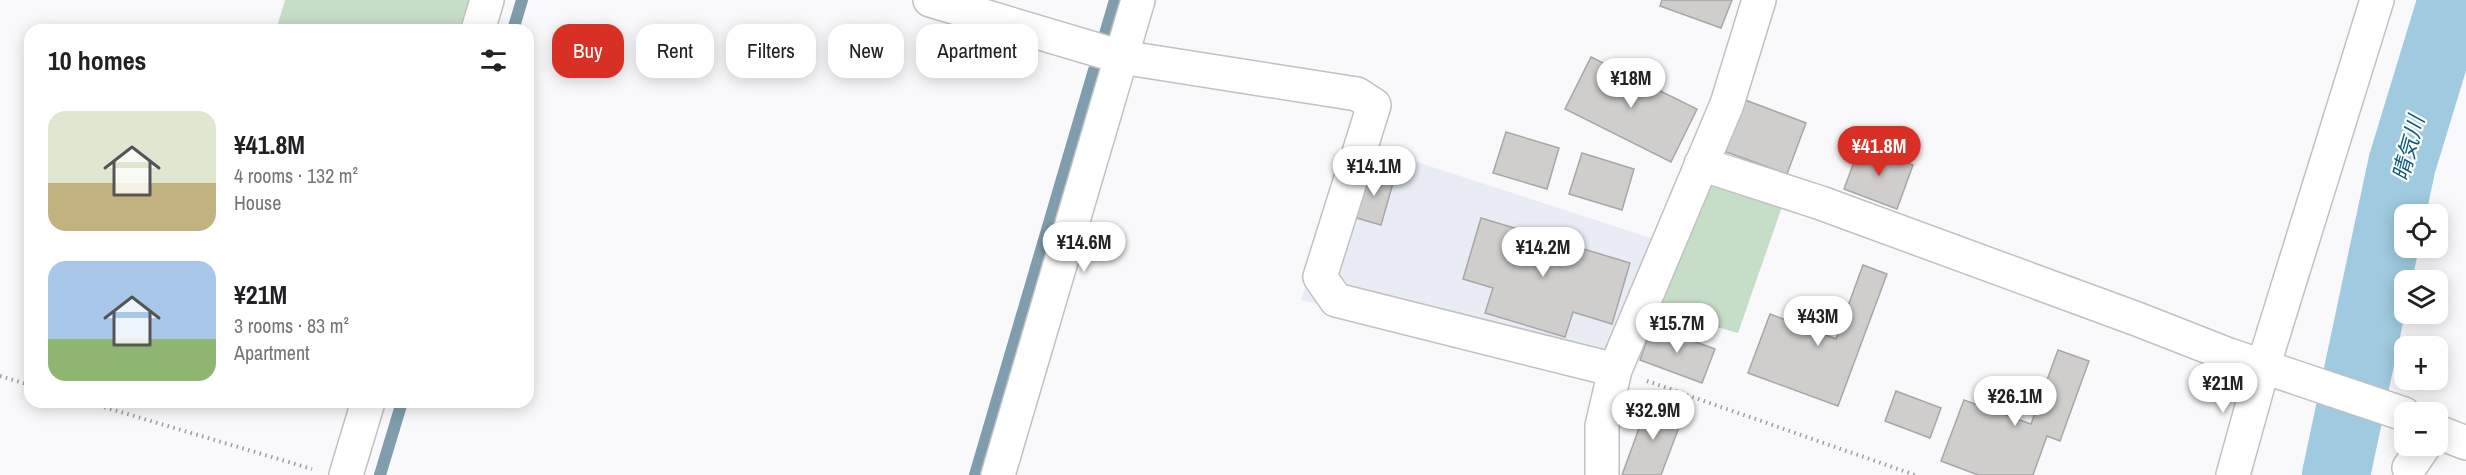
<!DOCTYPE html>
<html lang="en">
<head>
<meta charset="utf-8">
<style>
  :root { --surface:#fff; --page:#f6f6f6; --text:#202124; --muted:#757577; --accent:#d93025 }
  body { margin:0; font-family:"Archivo Narrow","Noto Sans JP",sans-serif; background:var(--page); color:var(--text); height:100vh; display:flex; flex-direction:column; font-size:22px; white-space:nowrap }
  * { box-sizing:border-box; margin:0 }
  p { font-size:20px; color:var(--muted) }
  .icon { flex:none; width:33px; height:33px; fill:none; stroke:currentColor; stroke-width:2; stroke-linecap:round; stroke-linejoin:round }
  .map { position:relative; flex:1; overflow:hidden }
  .details { position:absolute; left:24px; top:24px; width:510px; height:384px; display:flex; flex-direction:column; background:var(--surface); border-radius:18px; box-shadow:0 3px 15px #0003 }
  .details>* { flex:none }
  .top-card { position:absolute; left:552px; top:24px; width:570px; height:54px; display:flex; gap:12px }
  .tools { position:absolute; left:2394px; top:204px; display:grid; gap:12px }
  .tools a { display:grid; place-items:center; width:54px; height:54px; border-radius:12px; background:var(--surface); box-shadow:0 3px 15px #0003; font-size:30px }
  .price { position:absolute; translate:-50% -51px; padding:0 14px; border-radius:21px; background:#fff; color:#222; font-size:20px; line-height:39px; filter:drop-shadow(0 2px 3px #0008) }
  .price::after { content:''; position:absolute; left:50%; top:36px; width:18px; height:14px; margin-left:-9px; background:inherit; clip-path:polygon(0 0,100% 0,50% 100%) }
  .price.selected { background:var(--accent); color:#fff }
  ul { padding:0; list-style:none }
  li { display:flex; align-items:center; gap:18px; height:150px; padding:0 24px }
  li span { display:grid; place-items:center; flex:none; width:168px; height:120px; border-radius:18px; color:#555 }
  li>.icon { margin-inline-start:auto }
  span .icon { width:72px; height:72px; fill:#fffc; stroke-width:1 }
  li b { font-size:26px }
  h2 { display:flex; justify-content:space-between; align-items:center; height:72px; padding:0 24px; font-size:26px }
  .chip { padding:0 21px; border-radius:18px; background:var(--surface); box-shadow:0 3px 15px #0003; font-size:21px; line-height:54px }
  .chip.selected { background:var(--accent); color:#fff }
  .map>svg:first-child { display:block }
  .built { fill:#e9ecf5 }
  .green { fill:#c6ddc7 }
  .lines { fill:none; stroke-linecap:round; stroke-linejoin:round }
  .stream { stroke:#7f9dac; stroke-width:12 }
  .river { stroke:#9fcadf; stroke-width:68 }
  .building { fill:#cfcecd; stroke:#a8a7a5; stroke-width:1.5 }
  .minor-casing { stroke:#c0c1c2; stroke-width:36 }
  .path { stroke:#9e9e9f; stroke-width:4; stroke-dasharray:1.5 4.5; stroke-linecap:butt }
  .minor { stroke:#fff; stroke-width:33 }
  .labels { text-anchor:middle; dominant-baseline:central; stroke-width:4.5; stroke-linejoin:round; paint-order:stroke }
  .water-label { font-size:22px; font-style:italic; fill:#0c5d7a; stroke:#fff }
</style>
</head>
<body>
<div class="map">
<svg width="2466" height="475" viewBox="0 0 2466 475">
  <rect width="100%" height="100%" fill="#f9f9fb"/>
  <path class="built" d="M1349,140l308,100 -62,136 -294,-76z"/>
  <path class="green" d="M285,0h186l-9,30h-186z
    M1683,173l101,28 -46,132 -104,-29z"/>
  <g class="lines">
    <path class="stream" d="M513,30l9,-30
      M1105,34l10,-34
      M380,475l22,-73
      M975,475l119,-405"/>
    <path class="river" d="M2336,475l66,-311 50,-164"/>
  </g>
  <path class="building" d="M1662,0h70l-11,28 -61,-22z
    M1591,57l106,52 -26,53 -106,-53z
    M1740,98l66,25 -19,51 -66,-24z
    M1506,132l53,16 -12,41 -54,-16z
    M1860,146l53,19 -16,44 -53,-20z
    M1582,153l52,16 -12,41 -53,-16z
    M1368,168l27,8 -14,49 -28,-8z
    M1481,218l149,45 -18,61 -39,-12 -8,25 -80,-24 8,-25 -30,-9z
    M1863,265l24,9 -49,132 -90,-33 22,-59 66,25z
    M1652,326l63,23 -13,34 -62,-23z
    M2058,350l31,11 -29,80 -13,-5 -14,39h-55l-37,-14 23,-61 67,24z
    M1896,391l45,17 -11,30 -45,-17z
    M1649,401l35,13 -23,61h-39z"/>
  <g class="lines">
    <defs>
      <path id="minor" d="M930,0l191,57 236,37 17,11 -54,172 16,23 279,70
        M478,30l9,-30
        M1701,164l120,39 316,116 92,36 175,59
        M2438,432l28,11
        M2409,468l15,-22
        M346,475l22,-73
        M998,475l140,-475
        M1602,475v-49l13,-56 112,-266 32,-104
        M2233,475l30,-108 114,-367"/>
    </defs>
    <use href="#minor" class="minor-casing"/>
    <path class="path" d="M0,376l30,9
      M1647,381l268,94
      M87,402l225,67"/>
    <use href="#minor" class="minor"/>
  </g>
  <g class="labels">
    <g class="water-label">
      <text transform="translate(2408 148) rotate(-75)">晴気川</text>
    </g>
  </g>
</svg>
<div class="tools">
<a><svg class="icon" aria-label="locate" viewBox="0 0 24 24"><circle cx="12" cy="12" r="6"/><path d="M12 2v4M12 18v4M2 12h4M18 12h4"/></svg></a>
<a><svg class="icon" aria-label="layers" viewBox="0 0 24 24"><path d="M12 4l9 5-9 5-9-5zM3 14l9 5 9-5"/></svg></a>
<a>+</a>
<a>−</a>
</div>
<b class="price" style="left:1631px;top:109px">¥18M</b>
<b class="price selected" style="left:1879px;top:177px">¥41.8M</b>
<b class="price" style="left:1374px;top:197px">¥14.1M</b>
<b class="price" style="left:1084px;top:273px">¥14.6M</b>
<b class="price" style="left:1543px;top:278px">¥14.2M</b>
<b class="price" style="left:1818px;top:347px">¥43M</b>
<b class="price" style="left:1677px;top:354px">¥15.7M</b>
<b class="price" style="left:2223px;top:414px">¥21M</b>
<b class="price" style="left:2015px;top:427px">¥26.1M</b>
<b class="price" style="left:1653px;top:441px">¥32.9M</b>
<div class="top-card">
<a class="chip selected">Buy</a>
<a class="chip">Rent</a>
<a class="chip">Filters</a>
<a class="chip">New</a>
<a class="chip">Apartment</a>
</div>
<section class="details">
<h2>10 homes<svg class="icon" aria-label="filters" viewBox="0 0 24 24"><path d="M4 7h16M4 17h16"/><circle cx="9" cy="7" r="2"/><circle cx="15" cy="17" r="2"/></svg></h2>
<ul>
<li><span style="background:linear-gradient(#dfe7d0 60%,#c2b280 0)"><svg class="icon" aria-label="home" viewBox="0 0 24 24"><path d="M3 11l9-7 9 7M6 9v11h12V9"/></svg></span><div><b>¥41.8M</b><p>4 rooms · 132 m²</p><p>House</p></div></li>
<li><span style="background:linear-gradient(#a9c7e8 65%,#8fb573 0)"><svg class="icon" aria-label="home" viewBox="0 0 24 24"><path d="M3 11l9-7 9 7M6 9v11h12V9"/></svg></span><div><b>¥21M</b><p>3 rooms · 83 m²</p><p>Apartment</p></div></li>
</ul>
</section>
</div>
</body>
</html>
